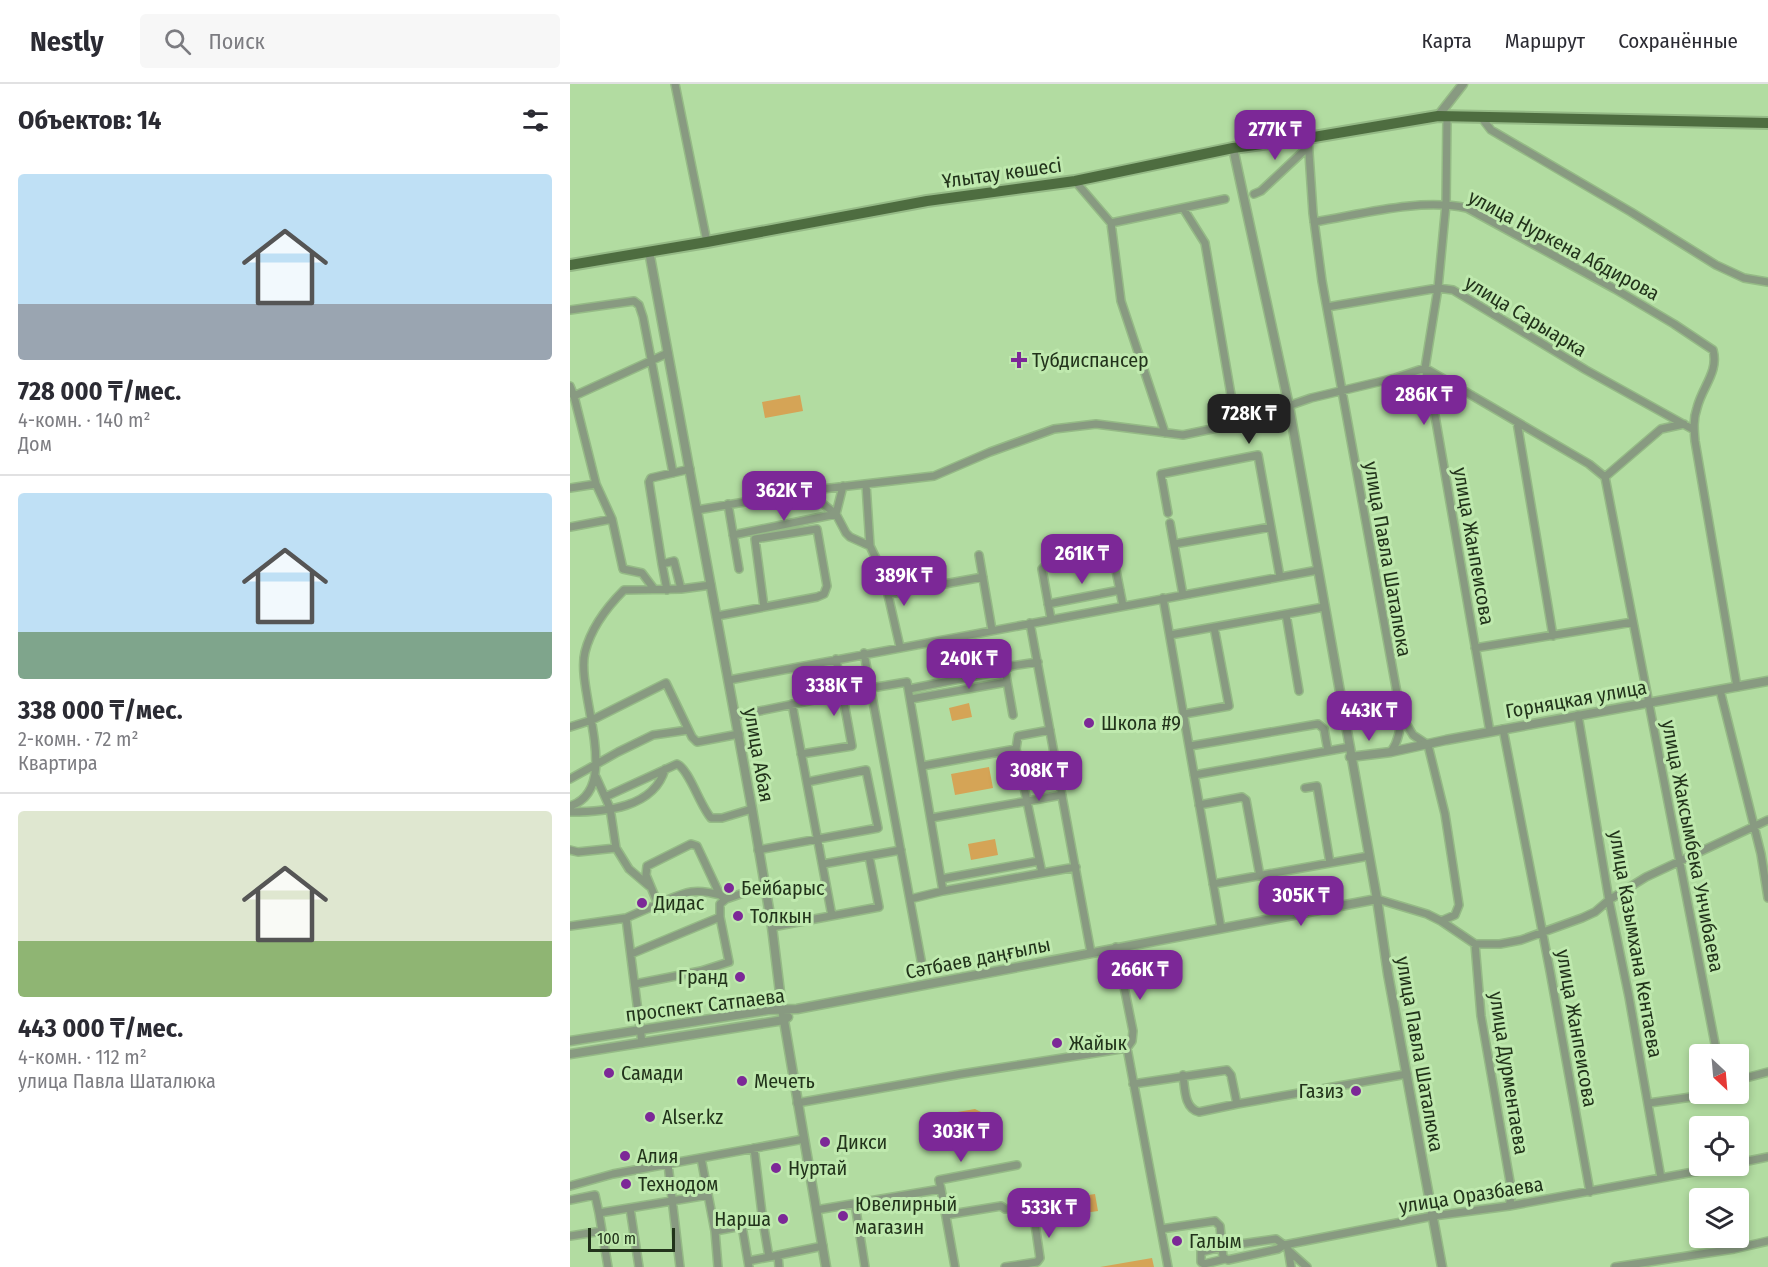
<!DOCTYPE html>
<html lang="ru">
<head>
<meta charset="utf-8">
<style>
  :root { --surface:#fff; --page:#f7f7f7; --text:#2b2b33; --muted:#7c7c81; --line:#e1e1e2; --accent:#7c2897 }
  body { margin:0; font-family:"Fira Sans Condensed",sans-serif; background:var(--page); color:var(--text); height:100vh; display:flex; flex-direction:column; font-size:22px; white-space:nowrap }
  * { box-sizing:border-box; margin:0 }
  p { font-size:20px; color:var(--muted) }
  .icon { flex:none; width:33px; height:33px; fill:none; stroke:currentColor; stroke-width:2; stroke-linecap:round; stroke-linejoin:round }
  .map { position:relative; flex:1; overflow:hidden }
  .details { display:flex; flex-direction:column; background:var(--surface); width:570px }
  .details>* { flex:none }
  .needle { width:39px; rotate:154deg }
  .tools { position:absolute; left:1119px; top:960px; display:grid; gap:12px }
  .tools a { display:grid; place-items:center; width:60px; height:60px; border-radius:6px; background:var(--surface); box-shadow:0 3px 9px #0003; font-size:30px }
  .scale { position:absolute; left:18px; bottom:15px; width:87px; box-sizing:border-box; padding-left:6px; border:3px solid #22331b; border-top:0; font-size:16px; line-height:21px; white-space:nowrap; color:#22331b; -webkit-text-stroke:4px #bfe9ae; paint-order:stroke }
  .price { position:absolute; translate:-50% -51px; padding:0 14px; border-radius:12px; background:var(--accent); color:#fff; font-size:20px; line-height:39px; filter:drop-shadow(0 2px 3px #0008) }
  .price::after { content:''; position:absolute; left:50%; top:36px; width:18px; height:14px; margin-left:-9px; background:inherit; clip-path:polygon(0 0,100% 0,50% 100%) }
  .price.current { background:#222; color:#fff }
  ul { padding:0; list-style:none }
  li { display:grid; align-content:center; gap:12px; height:318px; padding:0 18px }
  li+li { border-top:2px solid var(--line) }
  li span { display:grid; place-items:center; height:186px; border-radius:6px; color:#555 }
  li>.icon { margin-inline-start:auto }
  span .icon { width:108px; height:108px; fill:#fffc; stroke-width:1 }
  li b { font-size:26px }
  h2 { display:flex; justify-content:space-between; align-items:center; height:72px; padding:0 18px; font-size:26px }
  header { display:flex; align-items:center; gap:36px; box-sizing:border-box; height:84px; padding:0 30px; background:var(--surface); border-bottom:2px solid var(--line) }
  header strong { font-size:28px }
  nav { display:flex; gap:33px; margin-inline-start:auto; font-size:21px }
  .search { width:420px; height:54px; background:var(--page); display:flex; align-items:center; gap:15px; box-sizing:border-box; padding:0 21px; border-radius:6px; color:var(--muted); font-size:22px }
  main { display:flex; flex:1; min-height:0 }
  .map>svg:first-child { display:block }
  .grass { fill:#d5a456 }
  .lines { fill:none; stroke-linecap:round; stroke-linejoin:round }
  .minor-casing { stroke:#95ba86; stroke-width:10 }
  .tertiary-casing { stroke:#95ba86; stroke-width:11 }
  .primary-casing { stroke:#95ba86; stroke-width:14 }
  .minor { stroke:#889a81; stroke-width:7 }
  .tertiary { stroke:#889a81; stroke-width:8 }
  .primary { stroke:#4e6d40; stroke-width:10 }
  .poi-dot { fill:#7c2897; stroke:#bfe9ae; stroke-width:2 }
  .labels { text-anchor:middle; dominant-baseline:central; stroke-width:6; stroke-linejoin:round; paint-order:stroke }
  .street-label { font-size:20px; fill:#22331b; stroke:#bfe9ae }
  .poi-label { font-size:20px; fill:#22331b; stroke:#bfe9ae; text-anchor:start }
</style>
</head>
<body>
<header>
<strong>Nestly</strong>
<div class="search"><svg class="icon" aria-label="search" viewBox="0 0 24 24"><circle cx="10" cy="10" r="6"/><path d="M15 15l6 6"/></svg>Поиск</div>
<nav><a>Карта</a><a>Маршрут</a><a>Сохранённые</a></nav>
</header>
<main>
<section class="details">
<h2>Объектов: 14<svg class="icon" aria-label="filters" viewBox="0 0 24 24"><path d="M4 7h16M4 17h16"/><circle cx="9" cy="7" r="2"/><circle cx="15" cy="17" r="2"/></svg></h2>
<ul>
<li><span style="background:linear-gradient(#bfe0f5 70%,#9aa5b1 0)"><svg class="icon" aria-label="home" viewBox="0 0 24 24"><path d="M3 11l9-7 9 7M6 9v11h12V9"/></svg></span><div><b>728 000 ₸/мес.</b><p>4-комн. · 140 m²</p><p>Дом</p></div></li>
<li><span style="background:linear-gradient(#bfe0f5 75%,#7fa58c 0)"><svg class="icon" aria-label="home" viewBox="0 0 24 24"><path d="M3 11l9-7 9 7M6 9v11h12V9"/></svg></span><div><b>338 000 ₸/мес.</b><p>2-комн. · 72 m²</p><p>Квартира</p></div></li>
<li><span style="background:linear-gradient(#dfe7d0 70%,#8fb573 0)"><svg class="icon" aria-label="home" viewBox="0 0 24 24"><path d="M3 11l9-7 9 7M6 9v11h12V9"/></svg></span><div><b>443 000 ₸/мес.</b><p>4-комн. · 112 m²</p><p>улица Павла Шаталюка</p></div></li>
</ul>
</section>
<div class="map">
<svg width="1198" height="1183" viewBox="0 0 1198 1183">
  <rect width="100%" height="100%" fill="#b2dca1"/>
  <path class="grass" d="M230,311l3,16 -38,7 -3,-16z
    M399,619l3,14 -20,4 -3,-13z
    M419,683l4,21 -38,7 -4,-21z
    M425,755l3,16 -27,5 -3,-16z
    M405,1025l6,3 2,15 -5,4 -30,6 -5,-4 -3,-14 6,-5z
    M525,1110l3,17 -34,5 -3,-17z
    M582,1174l2,9h-54z"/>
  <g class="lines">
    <defs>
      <path id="minor" d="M105,0l32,158
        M877,32l-1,88 -8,84 -13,80 5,19 60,345
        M911,33l10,13 140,82 85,53 28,13 24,4
        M738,54l5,75 9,68 79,434c-1,15 -2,25 -10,37
        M505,97l36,42 114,-24
        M684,110l7,-3 47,-44
        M613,124l22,35 31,181
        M744,138c49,-8 105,-24 153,-14l148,81 59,35 39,26c6,22 -11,37 -16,58 -4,11 -3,22 -2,33l42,246
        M541,139l10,78 44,132
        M757,223l111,-19 15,2 133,80 108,60
        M0,226l64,-9 5,4 4,12 30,156
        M0,302l4,10 94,-43
        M3,311l1,1 22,88
        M947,338l36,214
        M1035,393l56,-48 23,-5
        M296,400l4,62 13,27 17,74
        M0,404l26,-4 16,35 11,50 19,4 12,16
        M236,407l30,23 10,19 4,4 20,9
        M158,420l11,65
        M127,426l125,-21 112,-13 56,-24 64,-23 42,-5 87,11 53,-11 75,-26 84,-20 30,-10 164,96 16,13 112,577
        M598,429l-7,-39 97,-19 22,122
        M266,430l7,-28
        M600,439l13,72
        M0,443l42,-8
        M163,451l103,-21
        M604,460l97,-17
        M409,471l13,75
        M92,480l5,26
        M111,505l-7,-28 -12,3 -13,-82 2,-4 39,-9
        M319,510l94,-17
        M593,514l58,330
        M478,520l72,-14
        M716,530l13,77
        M147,532l100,-19 7,-3 3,-8 -10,-57 -62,10 9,68
        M481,535l-9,-50 3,-3 68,-11 10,51
        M460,539l61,330
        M600,551l154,-28
        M905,564l158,-26
        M294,569l58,312
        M435,586l6,-4 27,-4
        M159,596l589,-110
        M301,604l36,-6 36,209 99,-18
        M339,605l96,-19 8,45
        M1150,606l41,164 7,44
        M341,615l96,-17
        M222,620l40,212
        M614,630l45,-8 -15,-79
        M831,631l12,20 15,10 17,69 14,91 -4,10 -14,6
        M1008,631l31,185 20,97 32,181
        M165,632l108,-22
        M0,643l22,-7 74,-37 26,54 5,5 42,-8
        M933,645l47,242 40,221
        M480,646l-32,6 -2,13 26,124 34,-6
        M620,662l128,-22 6,5 4,22
        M231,670l51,-8 -16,-87
        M352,682l94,-17
        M624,691l156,-28
        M26,693l14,31 6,40 13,21 20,17
        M0,695l48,-27 35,-17 35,-5
        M735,704l12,-2 13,77
        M35,713l72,-33c12,5 23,42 34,54h11l30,-9
        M629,721l43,-8 4,3 14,76
        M0,722c54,-17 5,-115 15,-154 6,-24 22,-45 39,-62l57,-1 30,-4
        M0,728c35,0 84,-4 95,-43
        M361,734l131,-23
        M0,766l8,2 38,-4
        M188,766l120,-22 -12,-58 -59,12
        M253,780l78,-14
        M371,795l98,-18
        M643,800l156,-28
        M340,815l33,-8
        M807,815l50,15 14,7 34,23h25l21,-4 61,-22 13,-6 14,-12 37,-23 122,-57
        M88,820c26,-11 34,-17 62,-9
        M0,842l56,-8
        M202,843l107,-20 -10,-51
        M905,860l6,72 31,177 -3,13
        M546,863l17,84 -1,10 -5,7
        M61,870l89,-37
        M65,900l66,-13 28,-9 -9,-45v-13l6,-5
        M72,959l-16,-125 32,-14 -12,-29 1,-9 44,-22 6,2 23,49 6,4 23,-8 16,-1
        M613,991c2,14 1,33 16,37l38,-8
        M1168,996l30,-8
        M563,1000l94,-14 4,5 6,29 170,-30
        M227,1019l164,-29 166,-26 41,219
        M1079,1019l64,-9
        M184,1064l9,74
        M131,1074l14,73 48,-9 6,35 54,-11
        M1168,1079l30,-6
        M98,1080l12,103
        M0,1102l43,-12 191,-35
        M371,1105l-2,-9 78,-15
        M0,1116l25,-5 4,18 109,-18
        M285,1120l10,63
        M60,1124l9,59
        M246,1126l125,-21 14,78
        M29,1129l9,54
        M376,1131l55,-9 4,3 26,-1 2,2 7,48 -3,4 -32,5
        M172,1142l7,41
        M591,1145l54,-8 5,5 3,31 5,3 50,-11 6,-4 149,-29 76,-10 217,-40
        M145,1147l3,36
        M0,1152l32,-5
        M718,1165l3,18
        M718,1166l19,17
        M208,1171l1,12
        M655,1175l-21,5 -3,-2v-10l25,-6 50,-7 8,6
        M178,1177l21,-4
        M1045,1183l119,-18 34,-8"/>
      <path id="tertiary" d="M868,32l25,-32
        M663,64l56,258 88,493 11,75 54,293
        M79,167l103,558 20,118 10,82 44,258
        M780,673l41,-5 55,-12 322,-59
        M0,957l198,-31 29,-1 580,-110
        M0,970l214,-34 4,-3"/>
      <path id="primary" d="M0,181l137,-23 220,-41 148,-20 158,-33 75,-10 130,-22 330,7"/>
    </defs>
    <use href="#minor" class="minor-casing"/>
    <use href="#tertiary" class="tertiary-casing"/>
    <use href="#primary" class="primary-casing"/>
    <use href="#minor" class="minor"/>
    <use href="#tertiary" class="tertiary"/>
    <use href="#primary" class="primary"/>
  </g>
  <g class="poi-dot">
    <path d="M446 267h6v6h6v6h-6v6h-6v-6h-6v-6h6z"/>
    <circle cx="519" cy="639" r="6"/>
    <circle cx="159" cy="804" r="6"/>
    <circle cx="72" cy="819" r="6"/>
    <circle cx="168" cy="832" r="6"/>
    <circle cx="170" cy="893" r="6"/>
    <circle cx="487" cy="959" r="6"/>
    <circle cx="39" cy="989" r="6"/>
    <circle cx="172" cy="997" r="6"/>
    <circle cx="786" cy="1007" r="6"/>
    <circle cx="80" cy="1033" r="6"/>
    <circle cx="255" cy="1058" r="6"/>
    <circle cx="55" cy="1072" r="6"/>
    <circle cx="206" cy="1084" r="6"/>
    <circle cx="56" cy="1100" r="6"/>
    <circle cx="273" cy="1132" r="6"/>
    <circle cx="213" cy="1135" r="6"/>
    <circle cx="607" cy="1157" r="6"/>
  </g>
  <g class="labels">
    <g class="street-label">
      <text transform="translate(432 89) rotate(-8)">Ұлытау көшесі</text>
      <text transform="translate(994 161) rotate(28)">улица Нуркена Абдирова</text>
      <text transform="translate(956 232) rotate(31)">улица Сарыарка</text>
      <text transform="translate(904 462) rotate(80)">улица Жанпеисова</text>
      <text transform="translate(818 475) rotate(80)">улица Павла Шаталюка</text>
      <text transform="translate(1006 615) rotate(-10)">Горняцкая улица</text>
      <text transform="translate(189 671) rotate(80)">улица Абая</text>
      <text transform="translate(1123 762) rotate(79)">улица Жаксымбека Унчибаева</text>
      <text transform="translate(1066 860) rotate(80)">улица Казымхана Кентаева</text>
      <text transform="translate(408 874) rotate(-11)">Сәтбаев даңғылы</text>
      <text transform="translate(135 921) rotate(-7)">проспект Сатпаева</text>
      <text transform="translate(1007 944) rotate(80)">улица Жанпеисова</text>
      <text transform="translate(850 970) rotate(80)">улица Павла Шаталюка</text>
      <text transform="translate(939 989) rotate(81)">улица Дурментаева</text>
      <text transform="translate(901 1111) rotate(-9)">улица Оразбаева</text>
    </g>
    <g class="poi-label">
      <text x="462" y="276">Тубдиспансер</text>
      <text x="531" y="639">Школа #9</text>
      <text x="171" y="804">Бейбарыс</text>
      <text x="84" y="819">Дидас</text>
      <text x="180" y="832">Толкын</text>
      <text x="158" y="893" text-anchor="end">Гранд</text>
      <text x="499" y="959">Жайык</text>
      <text x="51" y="989">Самади</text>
      <text x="184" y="997">Мечеть</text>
      <text x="774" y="1007" text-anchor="end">Газиз</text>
      <text x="92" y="1033">Alser.kz</text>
      <text x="267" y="1058">Дикси</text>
      <text x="67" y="1072">Алия</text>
      <text x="218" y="1084">Нуртай</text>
      <text x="68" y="1100">Технодом</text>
      <text x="285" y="1120">Ювелирный<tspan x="285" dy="23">магазин</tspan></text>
      <text x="201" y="1135" text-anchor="end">Нарша</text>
      <text x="619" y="1157">Галым</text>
    </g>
  </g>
</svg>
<div class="tools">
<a><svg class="needle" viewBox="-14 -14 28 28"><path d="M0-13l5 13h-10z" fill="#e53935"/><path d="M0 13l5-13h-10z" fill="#7c7c81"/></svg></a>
<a><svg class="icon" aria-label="locate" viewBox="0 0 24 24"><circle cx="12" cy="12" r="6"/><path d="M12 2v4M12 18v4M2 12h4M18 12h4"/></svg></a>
<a><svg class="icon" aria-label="layers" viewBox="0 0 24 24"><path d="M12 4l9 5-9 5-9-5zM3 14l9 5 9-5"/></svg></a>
</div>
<div class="scale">100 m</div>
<b class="price" style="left:705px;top:77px">277K ₸</b>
<b class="price" style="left:854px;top:342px">286K ₸</b>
<b class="price current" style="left:679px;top:361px">728K ₸</b>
<b class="price" style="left:214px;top:438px">362K ₸</b>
<b class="price" style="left:512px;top:501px">261K ₸</b>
<b class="price" style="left:334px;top:523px">389K ₸</b>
<b class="price" style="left:399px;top:606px">240K ₸</b>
<b class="price" style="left:264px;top:633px">338K ₸</b>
<b class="price" style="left:799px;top:658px">443K ₸</b>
<b class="price" style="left:469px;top:718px">308K ₸</b>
<b class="price" style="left:731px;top:843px">305K ₸</b>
<b class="price" style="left:570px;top:917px">266K ₸</b>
<b class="price" style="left:391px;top:1079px">303K ₸</b>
<b class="price" style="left:479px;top:1155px">533K ₸</b>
</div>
</main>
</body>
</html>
